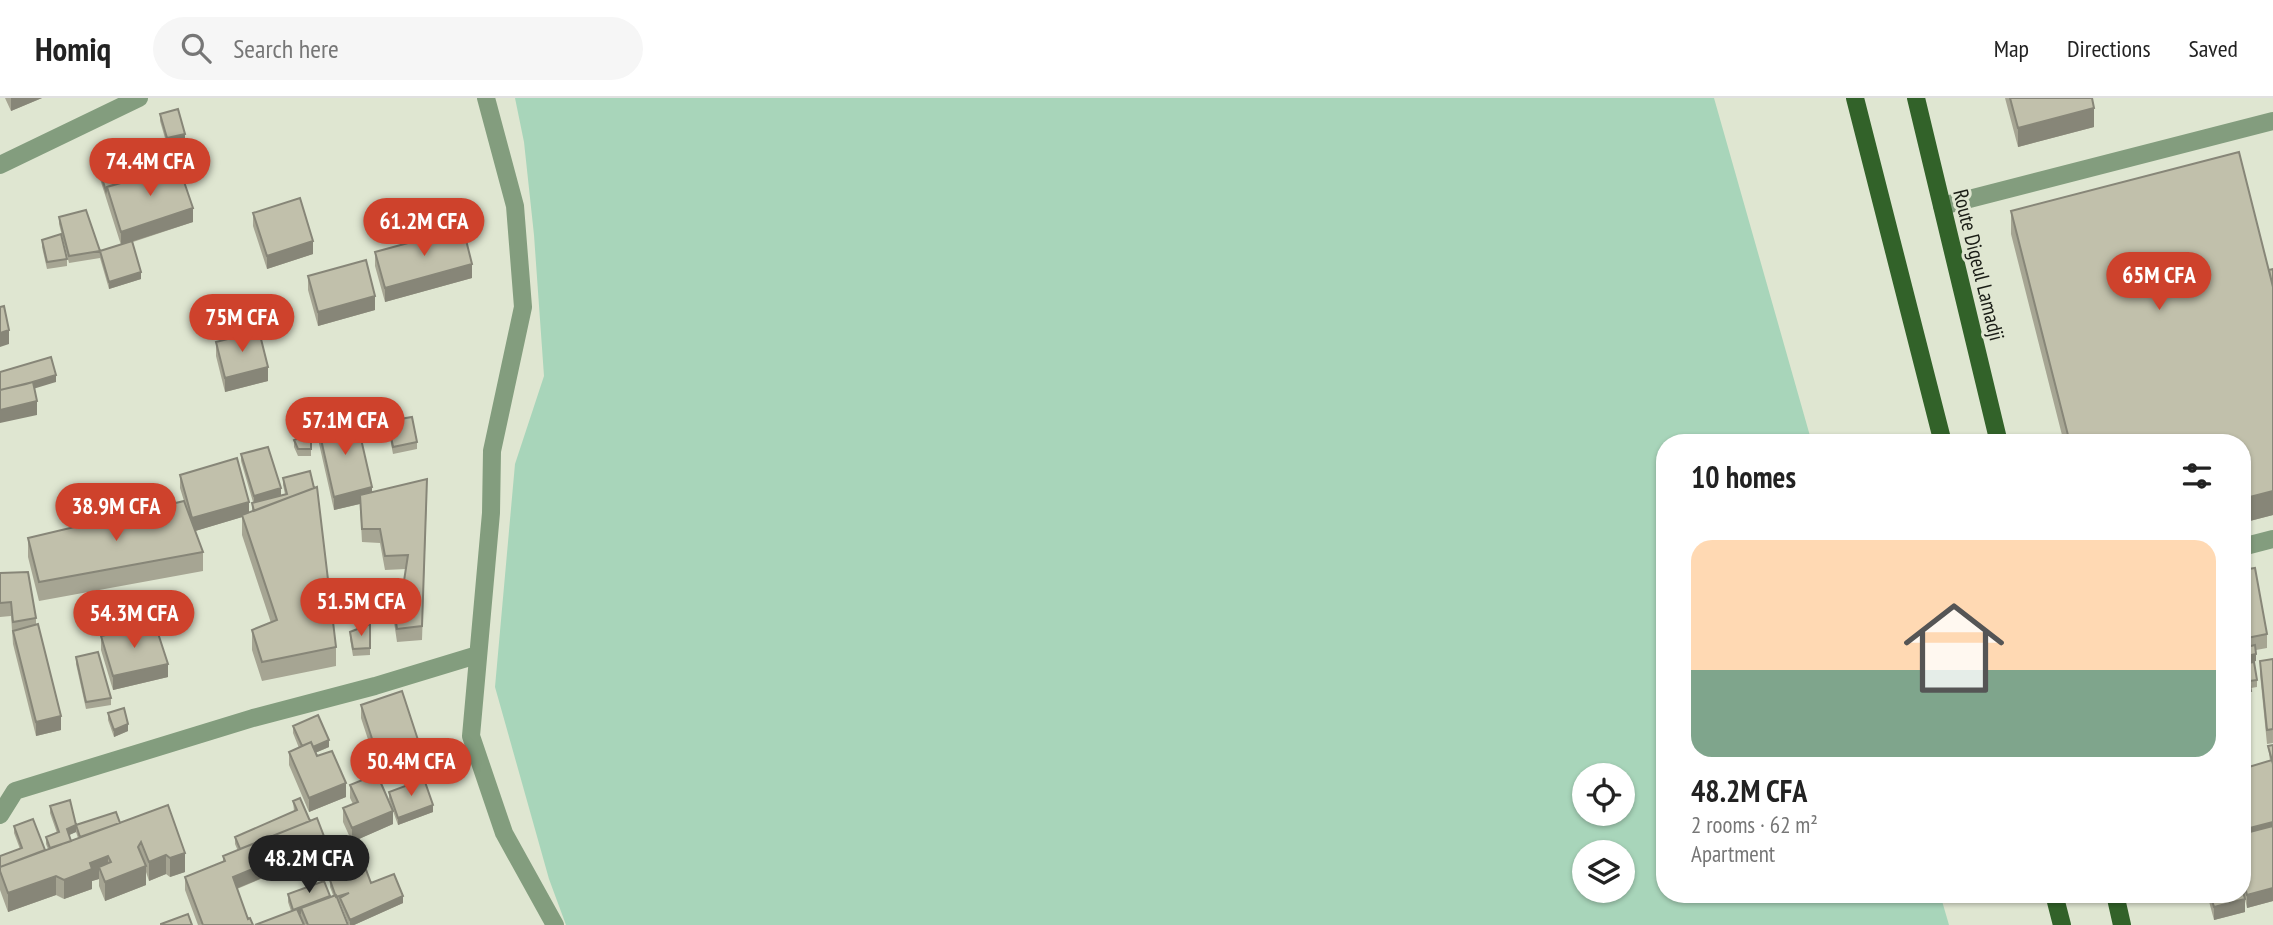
<!DOCTYPE html>
<html lang="en">
<head>
<meta charset="utf-8">
<style>
  :root { --surface:#fff; --page:#f6f6f6; --text:#222; --muted:#767676; --line:#e0e0e0; --accent:#ce422c }
  body { margin:0; font-family:"PT Sans Narrow",sans-serif; background:var(--page); color:var(--text); height:100vh; display:flex; flex-direction:column; font-size:26px; white-space:nowrap }
  * { box-sizing:border-box; margin:0 }
  p { font-size:23px; color:var(--muted) }
  .icon { flex:none; width:38px; height:38px; fill:none; stroke:currentColor; stroke-width:2; stroke-linecap:round; stroke-linejoin:round }
  .map { position:relative; flex:1; overflow:hidden }
  .details { position:absolute; left:1656px; top:336px; width:595px; height:469px; display:flex; flex-direction:column; background:var(--surface); border-radius:28px; box-shadow:0 2px 5px #0004 }
  .details>* { flex:none }
  .tools { position:absolute; left:1572px; top:665px; display:grid; gap:14px }
  .tools a { display:grid; place-items:center; width:63px; height:63px; border-radius:50%; background:var(--surface); box-shadow:0 2px 5px #0004; font-size:35px }
  .price { position:absolute; translate:-50% -60px; padding:0 16px; border-radius:24px; background:var(--accent); color:#fff; font-size:23px; line-height:46px; filter:drop-shadow(0 2px 4px #0008) }
  .price::after { content:''; position:absolute; left:50%; top:42px; width:21px; height:16px; margin-left:-10px; background:inherit; clip-path:polygon(0 0,100% 0,50% 100%) }
  .price.on { background:#222; color:#fff }
  ul { padding:0; list-style:none }
  li { display:grid; align-content:center; gap:14px; height:371px; padding:0 35px }
  li span { display:grid; place-items:center; height:217px; border-radius:21px; color:#555 }
  li>.icon { margin-inline-start:auto }
  span .icon { width:126px; height:126px; fill:#fffc; stroke-width:1 }
  li b { font-size:30px }
  h2 { display:flex; justify-content:space-between; align-items:center; height:84px; padding:0 35px; font-size:30px }
  header { display:flex; align-items:center; gap:42px; box-sizing:border-box; height:98px; padding:0 35px; background:var(--surface); border-bottom:2px solid var(--line) }
  header strong { font-size:33px }
  nav { display:flex; gap:38px; margin-inline-start:auto; font-size:24px }
  .search { width:490px; height:63px; background:var(--page); display:flex; align-items:center; gap:18px; box-sizing:border-box; padding:0 24px; border-radius:38px; color:var(--muted); font-size:26px }
  .map>svg:first-child { display:block }
  .water { fill:#a8d5ba; fill-rule:evenodd }
  .lines { fill:none; stroke-linecap:round; stroke-linejoin:round }
  .minor { stroke:#839d7e; stroke-width:18 }
  .major { stroke:#326229; stroke-width:18 }
  .wall { fill:#a6a593; fill-rule:evenodd }
  .shaded-wall { fill:#878678 }
  .building { fill:#c1c0ab; stroke:#878678; stroke-width:2 }
  .labels { text-anchor:middle; dominant-baseline:central; stroke-width:6; stroke-linejoin:round; paint-order:stroke }
  .street-label { font-size:21px; fill:#1a1d16; stroke:#dfe6d1 }
</style>
</head>
<body>
<header>
<strong>Homiq</strong>
<div class="search"><svg class="icon" aria-label="search" viewBox="0 0 24 24"><circle cx="10" cy="10" r="6"/><path d="M15 15l6 6"/></svg>Search here</div>
<nav><a>Map</a><a>Directions</a><a>Saved</a></nav>
</header>
<div class="map">
<svg width="2273" height="827" viewBox="0 0 2273 827">
  <rect width="100%" height="100%" fill="#dfe6d1"/>
  <path class="water" d="M515,0h1199l98,345h-148v451h276l9,31h-1383l-17,-46 -54,-192 20,-223 29,-88 -10,-141 -10,-93zM1584,677h38v39h-38zM1584,754h38v39h-38z"/>
  <g class="lines">
    <path class="minor" d="M486,0l29,108 8,101 -31,144 -1,62 -20,223 33,97 51,92
      M0,67l139,-67
      M1942,108l331,-85
      M2242,449l31,-8
      M0,717l15,-24 238,-73 122,-32 102,-31"/>
    <path class="major" d="M1855,0l88,345
      M1916,0l83,345
      M2054,796l8,31
      M2115,796l7,31"/>
  </g>
  <path class="wall" d="M5,0h37l-31,13z
    M2005,0h87l2,29 -76,20z
    M160,16l25,27 -18,4 -7,-24z
    M100,74l24,10 69,40 -60,20 8,37 -32,10 -9,-31 -31,5 -10,-39v-7l41,34 21,-6 -21,-66z
    M2011,113l258,59 4,-1v246l-31,8v-80h-178l-53,-209z
    M253,115l60,41 -46,15 -14,-43z
    M42,142l25,19v7l-20,3 -5,-22z
    M375,154l97,26 -87,24 -10,-36z
    M308,178l67,34 -57,16 -10,-36z
    M216,244l52,39 -43,11 -9,-36z
    M388,323l29,21v7l-24,5 -5,-26z
    M318,328l54,66 55,1 -5,147 -25,2 -7,-47v-14h14l2,-12 -21,1 -5,-27 -18,-1 -2,-38 -26,6 -16,-71z
    M311,336v22h-13l-4,-9v-7z
    M241,356l40,41 4,-1 -2,-9v-7l53,169v19l-74,15 -10,-31v-20l19,-7 -29,-88v-18l-47,14 8,21v19l-164,30 -11,-44v-19l156,-37 -4,-13v-13l69,38 3,-1v-9l1,-1 -12,-41z
    M2242,472l25,64v14l-11,2v11l-14,3z
    M0,475l36,45v7l25,105 -25,6 -23,-92 -2,-28 -11,1z
    M370,526v31l-17,1 -3,-17v-7z
    M101,538l67,41 -55,13 -12,-40z
    M76,559l35,41v7l-25,4 -10,-45z
    M2273,561v84l-6,1 -7,-70v-13z
    M2242,566l15,16v7l-6,1v17l-9,2z
    M361,607l58,52 -41,13 -17,-52z
    M108,615l20,18 -14,6 -6,-17z
    M293,628l36,21 -14,6 2,3 29,41 -37,15 -20,-47v-13l10,-4 -6,-15z
    M2273,647v156l-26,7 -2,-9v13l-31,8 -7,-26h35v-125l28,-8 -2,-15z
    M350,687l43,25 -4,-11v-7l44,20 -35,13 -5,-14v13l-41,18 -9,-20v-14l10,-4 -3,-6z
    M293,703l32,51 -88,37 11,30 5,6h-55l-13,-35v-13l38,-15v-6l15,-5 -3,-7v-7l59,-26z
    M168,707l17,67 -15,5 -4,-3 -17,7 -3,-9v13l-41,16 -6,-15v-7l-7,2v8l-28,10 -8,-4 -48,17 -8,-22v-34l20,-7 -6,-16v-7l31,24 3,-1 -2,-5v-7l11,-4 -7,-20v-7l26,19 44,-2zM76,734l2,6 -7,3 -2,-6z
    M330,782l41,3 32,20 -49,22h-5l-9,-22h-1l9,22h-93l36,-14 -3,-9v-8l42,3 3,-2 -3,-8z"/>
  <path class="shaded-wall" d="M11,0h31l-31,13z
    M2094,10v19l-76,20v-19z
    M185,36v7l-18,4v-7z
    M193,110v14l-72,23v-13z
    M313,143v13l-46,15v-13z
    M472,166v14l-87,24v-14z
    M141,174v7l-32,10v-7z
    M375,198v14l-57,16v-14z
    M9,232v14l-9,3v-14z
    M268,269v14l-43,11v-14z
    M56,277v7l-56,17v-7z
    M37,303v14l-37,8v-13z
    M372,389v14l-38,9v-13z
    M281,390v7l-27,9v-8z
    M2273,393v24l-31,8v-24z
    M249,404v13l-57,17v-14z
    M2256,556v7l-14,3v-7z
    M168,566v13l-55,13v-14z
    M61,618v14l-25,6v-14z
    M128,626v7l-14,6v-7z
    M329,642v7l-26,11v-8z
    M419,645v14l-41,13v-13z
    M346,685v14l-37,15v-14z
    M433,707v7l-35,13v-7z
    M393,713v13l-41,18v-14z
    M2273,724v13l-31,9v-14z
    M76,727v7l-9,4v-7z
    M325,741v13l-92,38v-13z
    M185,755v19l-15,5v-19z
    M166,757v19l-17,7v-19z
    M108,758v19l-9,-8v12l-7,2v8l-28,10v-19l26,-17z
    M146,768v19l-41,16v-19z
    M56,778v19l-48,17v-19z
    M2273,790v13l-26,7v-13z
    M330,798v7l-29,5v6l-8,3v-7z
    M403,798v7l-49,22h-4v-5z
    M2245,801v13l-31,8v-13z"/>
  <path class="building" d="M2010,0h82l2,10 -76,20z
    M178,11l7,25 -18,4 -7,-24z
    M2239,54l34,135v204l-31,8v-56h-172l-59,-232z
    M178,66l15,44 -72,24 -14,-45z
    M119,69l5,15 -17,5 -1,4 -6,-19z
    M300,100l13,43 -46,15 -14,-43z
    M86,112l14,41 -31,5 -10,-39z
    M463,130l9,36 -87,24 -10,-36z
    M61,136l6,25 -20,3 -5,-22z
    M132,143l9,31 -32,10 -9,-31z
    M366,162l9,36 -57,16 -10,-36z
    M2273,171v18l-4,-17z
    M4,208l5,24 -9,3v-26z
    M259,233l9,36 -43,11 -9,-36z
    M51,259l5,18 -30,9 -26,6v-18z
    M33,284l4,19 -37,9v-20z
    M356,319l16,70 -38,10 -16,-71z
    M412,319l5,25 -24,5 -5,-26z
    M311,336v15h-13l-4,-9z
    M268,349l13,41 -27,8 -13,-42z
    M237,360l12,44 -57,16 -12,-43z
    M310,373l4,17 -60,23 -2,-8 35,-9 -4,-16z
    M427,381l-5,147 -25,3 -7,-48h14l4,-26 -23,1 -5,-27h-18l-2,-34z
    M317,389l19,160 -74,15 -10,-32 25,-10 -35,-105z
    M184,403l19,51 -164,30 -11,-44z
    M2255,470l12,66 -25,5v-69z
    M28,474l8,46 -23,4 -2,-20 -11,1v-30z
    M38,526l23,92 -25,6 -23,-91z
    M155,526l13,40 -55,12 -12,-40z
    M370,526v24l-17,1 -3,-17z
    M2255,547l1,9 -14,3v-9z
    M98,554l13,46 -25,4 -10,-45z
    M2273,561v70l-6,1 -7,-69z
    M2254,564l3,18 -7,1 -1,-2 -7,1v-16z
    M2249,581l2,12 -9,2v-13z
    M402,593l17,52 -41,14 -17,-52z
    M124,610l4,16 -14,6 -6,-17z
    M318,617l11,25 -16,7 -2,-5 -9,4 -9,-20z
    M311,644l6,14 15,-5 14,32 -37,15 -20,-46z
    M2273,647v19l-5,-18z
    M2272,662l1,4v58l-31,8v-61z
    M377,676l16,37 -41,17 -9,-20 15,-6 -8,-17z
    M424,681l9,26 -35,13 -9,-26z
    M300,700l10,23 -70,28 -5,-12 62,-27 -4,-9z
    M70,702l6,25 -9,4 4,12 -21,7 -4,-11 13,-5 -9,-26z
    M168,707l17,48 -15,5 -4,-3 -17,7 -8,-20 -3,5 8,19 -41,16 -6,-15 12,-5 -3,-6 -18,7 2,6 -28,11 -8,-4 -48,17 -8,-22v-4z
    M116,714l4,11 -40,14 -4,-12z
    M317,720l8,21 -92,38 15,42 2,-1 3,7h-50l-18,-48 40,-16 -2,-5z
    M33,721l12,31 -45,17v-11l22,-8 -8,-22z
    M2273,728v62l-26,7 -5,-20v-41z
    M365,769l6,16 23,-9 9,22 -53,24 -10,-22 9,-5 -13,4 -6,-17z
    M324,783l6,15 -37,14 -5,-16z
    M2242,789l3,12 -31,8 -4,-13h32z
    M336,797l12,30h-40l-7,-17z
    M297,811l7,16h-49z
    M188,816l4,11h-31v-1z"/>
  <g class="labels">
    <g class="street-label">
      <text transform="translate(1979 167) rotate(76)">Route Digeul Lamadji</text>
    </g>
  </g>
</svg>
<div class="tools">
<a><svg class="icon" aria-label="locate" viewBox="0 0 24 24"><circle cx="12" cy="12" r="6"/><path d="M12 2v4M12 18v4M2 12h4M18 12h4"/></svg></a>
<a><svg class="icon" aria-label="layers" viewBox="0 0 24 24"><path d="M12 4l9 5-9 5-9-5zM3 14l9 5 9-5"/></svg></a>
</div>
<b class="price" style="left:150px;top:100px">74.4M CFA</b>
<b class="price" style="left:424px;top:160px">61.2M CFA</b>
<b class="price" style="left:2159px;top:214px">65M CFA</b>
<b class="price" style="left:242px;top:256px">75M CFA</b>
<b class="price" style="left:345px;top:359px">57.1M CFA</b>
<b class="price" style="left:116px;top:445px">38.9M CFA</b>
<b class="price" style="left:361px;top:540px">51.5M CFA</b>
<b class="price" style="left:134px;top:552px">54.3M CFA</b>
<b class="price" style="left:411px;top:700px">50.4M CFA</b>
<b class="price on" style="left:309px;top:797px">48.2M CFA</b>
<section class="details">
<h2>10 homes<svg class="icon" aria-label="filters" viewBox="0 0 24 24"><path d="M4 7h16M4 17h16"/><circle cx="9" cy="7" r="2"/><circle cx="15" cy="17" r="2"/></svg></h2>
<ul>
<li><span style="background:linear-gradient(#ffd9b3 60%,#7fa58c 0)"><svg class="icon" aria-label="home" viewBox="0 0 24 24"><path d="M3 11l9-7 9 7M6 9v11h12V9"/></svg></span><div><b>48.2M CFA</b><p>2 rooms · 62 m²</p><p>Apartment</p></div></li>
</ul>
</section>
</div>
</body>
</html>
